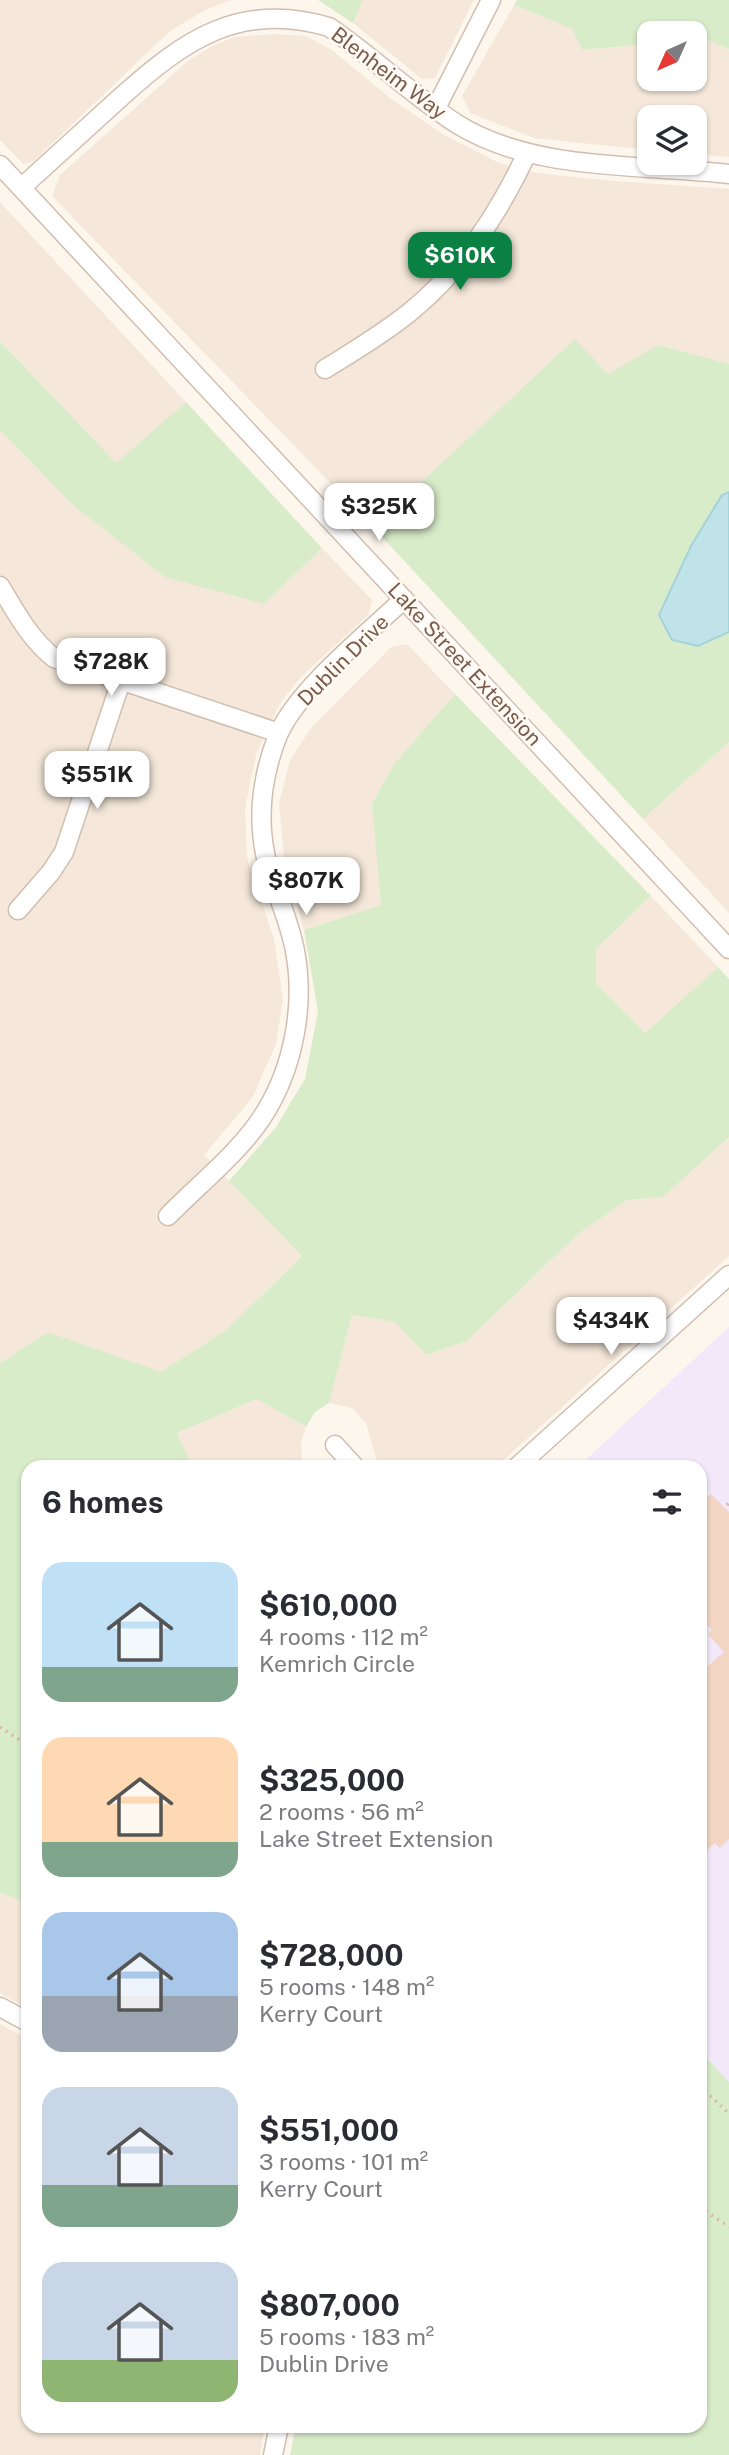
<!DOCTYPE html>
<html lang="en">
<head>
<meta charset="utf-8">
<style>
  :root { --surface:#fff; --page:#f2f2f3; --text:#2b2b33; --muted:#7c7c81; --accent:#0b8043 }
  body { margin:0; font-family:"Public Sans",sans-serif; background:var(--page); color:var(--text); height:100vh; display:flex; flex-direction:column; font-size:26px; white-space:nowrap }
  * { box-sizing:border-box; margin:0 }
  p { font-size:23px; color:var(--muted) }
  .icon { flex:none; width:38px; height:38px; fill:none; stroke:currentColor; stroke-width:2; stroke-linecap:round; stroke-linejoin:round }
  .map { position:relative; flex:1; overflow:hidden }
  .details { position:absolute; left:21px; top:1460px; width:686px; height:973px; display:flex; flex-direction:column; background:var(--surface); border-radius:21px; box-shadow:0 2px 5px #0004 }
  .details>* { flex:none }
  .needle { width:46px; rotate:225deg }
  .tools { position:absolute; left:637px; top:21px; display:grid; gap:14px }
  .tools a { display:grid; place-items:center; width:70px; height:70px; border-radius:14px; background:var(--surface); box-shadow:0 2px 5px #0004; font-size:35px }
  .price { position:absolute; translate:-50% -60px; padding:0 16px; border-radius:14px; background:#fff; color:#222; font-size:23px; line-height:46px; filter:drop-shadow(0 2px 4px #0008) }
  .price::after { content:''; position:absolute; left:50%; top:42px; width:21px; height:16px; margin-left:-10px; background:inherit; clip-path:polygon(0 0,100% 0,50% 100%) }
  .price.selected { background:var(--accent); color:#fff }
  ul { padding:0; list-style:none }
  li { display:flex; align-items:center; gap:21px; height:175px; padding:0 21px }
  li span { display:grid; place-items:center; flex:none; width:196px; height:140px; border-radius:21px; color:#555 }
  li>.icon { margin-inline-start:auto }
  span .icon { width:84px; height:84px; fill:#fffc; stroke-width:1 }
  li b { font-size:30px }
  h2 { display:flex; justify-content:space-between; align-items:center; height:84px; padding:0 21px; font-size:30px }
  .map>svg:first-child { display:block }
  .residential { fill:#f5e8da }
  .education { fill:#f3e8fa }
  .green { fill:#d8ecc9 }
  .water { fill:#bfe3e8; stroke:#a5d3da; stroke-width:2 }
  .building { fill:#f3d5c3 }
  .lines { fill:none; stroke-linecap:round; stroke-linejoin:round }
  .minor-casing { stroke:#d1beb0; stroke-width:21 }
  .path { stroke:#d9b8a5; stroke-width:3.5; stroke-dasharray:2 5; stroke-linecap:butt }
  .minor { stroke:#fff; stroke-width:18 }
  .labels { text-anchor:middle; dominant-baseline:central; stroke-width:5; stroke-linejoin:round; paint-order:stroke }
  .street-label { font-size:21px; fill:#7a5c4d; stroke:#fffaf3 }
</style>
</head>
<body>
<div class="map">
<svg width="729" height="2455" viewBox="0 0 729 2455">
  <rect width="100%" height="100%" fill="#fdf6ec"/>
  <path class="residential" d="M0,0h232l-27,10 -36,22 -135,129 -11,3 -23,-24z
    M363,0h111l-39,78 -13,1 -69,-56z
    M514,5l58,24 10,21 67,-6v35h46v-39l10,-1 24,10v108l-34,-3v-37h-46v33l-115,-12 -64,-25 -8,-17z
    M273,34l33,2 26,14 58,48 56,38 51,26 41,11 64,7 127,9v175l-71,-19 -50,30 -33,-35 -202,187 -321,-331 8,-21 129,-115 23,-14 23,-9z
    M0,202l186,200 -69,62 -117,-123z
    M0,430l73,75 191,99 58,-56 50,52 -3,14 -70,65 -20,26 -23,50 -11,54 2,49 27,81 9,61 -7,44 -24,54 -48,57 98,101 -77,75 -64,42 -113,-41 -48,31z
    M407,644l48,50 -61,70 -22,40 10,101 -78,25 -20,-73 -5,-54 11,-43 21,-32 80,-81z
    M729,742v171l-86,-94z
    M651,896l67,71 -73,66 -49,-50v-34z
    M729,1137v119l-232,210 -119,-1 -12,-42 -14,-15 -23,-5 23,-88 43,7 31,33 41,-14 111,-107 49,-34 36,-3z
    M257,1399l49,28 -5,16 1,17 5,6h-115l-15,-33z
    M0,1893l28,10v106l-28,-16z
    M0,2024l28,15v387h237l-5,29h-260z"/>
  <path class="education" d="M729,1327v755l-29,-31v-585h-121z"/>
  <path class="green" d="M318,0h45l-10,23z
    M517,0h212v49l-24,-10 -10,1v-7h-46v11l-67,6 -10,-21 -58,-24z
    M575,339l33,35 50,-29 71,19v128l-7,3 -63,120 13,25 26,6 31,-14v110l-86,77 -270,-292z
    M0,341l116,122 70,-61 136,146 -58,56 -99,-27 -92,-72 -73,-75z
    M455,694l196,202 -55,53v34l49,50 73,-66 11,12v158l-66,60 -36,3 -49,34 -111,107 -41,14 -31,-33 -43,-7 -23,88 -14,9 -9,15 -49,-28 -80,34 15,33h-164v437l-28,-10v-530l48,-31 113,40 64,-41 77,-75 -73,-75 47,-54 29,-48 13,-67 -14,-82 77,-25 -9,-101 22,-40z
    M700,2051l29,31v373h-439l6,-29h404z"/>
  <path class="water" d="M729,492v140l-31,14 -26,-6 -13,-25 32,-69 31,-51z"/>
  <path class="building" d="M711,1494l18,18v327l-9,9 -5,-5 -9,8 -6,-7v-171l24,-21 -16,-18 4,-4 -12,-13v-113z"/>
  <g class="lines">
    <defs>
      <path id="minor" d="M436,108l55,-108
        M0,165l729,784
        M21,188c33,-30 67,-61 100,-91 62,-56 119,-97 208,-70 44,30 83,68 128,97 77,48 185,40 272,50
        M325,369c29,-18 58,-35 85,-57 52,-42 89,-99 117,-159
        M0,586c16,26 29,52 54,72l225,75
        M18,910l33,-38 13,-20 57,-171
        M168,1216c33,-34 74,-65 98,-105 28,-46 39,-107 29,-160 -5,-28 -17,-54 -26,-81 -13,-45 -8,-92 9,-135 19,-45 90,-102 126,-136
        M335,1445l19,21
        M518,1466l211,-191
        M0,2007l28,15
        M273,2455l6,-29"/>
    </defs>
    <use href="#minor" class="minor-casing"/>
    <path class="path" d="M727,1505l2,-2
      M0,1727l28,19
      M700,2086l29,28
      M700,2207l29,20"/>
    <use href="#minor" class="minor"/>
  </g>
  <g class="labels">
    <g class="street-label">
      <text transform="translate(389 73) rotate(37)">Blenheim Way</text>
      <text transform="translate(343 660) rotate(-45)">Dublin Drive</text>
      <text transform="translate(465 664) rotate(47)">Lake Street Extension</text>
    </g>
  </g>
</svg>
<div class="tools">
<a><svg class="needle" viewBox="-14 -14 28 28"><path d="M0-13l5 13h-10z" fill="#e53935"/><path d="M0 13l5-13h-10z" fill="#7c7c81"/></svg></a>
<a><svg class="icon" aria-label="layers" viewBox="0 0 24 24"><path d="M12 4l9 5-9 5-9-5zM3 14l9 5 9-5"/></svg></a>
</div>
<b class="price selected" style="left:460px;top:292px">$610K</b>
<b class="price" style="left:379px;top:543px">$325K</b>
<b class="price" style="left:111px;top:698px">$728K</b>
<b class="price" style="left:97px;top:811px">$551K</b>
<b class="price" style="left:306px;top:917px">$807K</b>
<b class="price" style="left:611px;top:1357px">$434K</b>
<section class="details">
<h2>6 homes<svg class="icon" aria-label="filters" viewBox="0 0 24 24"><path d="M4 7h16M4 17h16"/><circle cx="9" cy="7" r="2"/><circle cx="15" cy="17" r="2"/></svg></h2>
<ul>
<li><span style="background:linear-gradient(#bfe0f5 75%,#7fa58c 0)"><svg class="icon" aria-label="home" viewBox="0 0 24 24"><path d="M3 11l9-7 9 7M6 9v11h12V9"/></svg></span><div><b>$610,000</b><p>4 rooms · 112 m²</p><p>Kemrich Circle</p></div></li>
<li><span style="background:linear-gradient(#ffd9b3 75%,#7fa58c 0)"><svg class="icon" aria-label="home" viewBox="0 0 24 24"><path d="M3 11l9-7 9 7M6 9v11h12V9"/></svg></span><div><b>$325,000</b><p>2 rooms · 56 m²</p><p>Lake Street Extension</p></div></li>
<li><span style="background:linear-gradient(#a9c7e8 60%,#9aa5b1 0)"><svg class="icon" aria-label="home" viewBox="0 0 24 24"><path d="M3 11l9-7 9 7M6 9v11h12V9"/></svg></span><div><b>$728,000</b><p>5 rooms · 148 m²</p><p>Kerry Court</p></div></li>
<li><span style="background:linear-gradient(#c9d6e8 70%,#7fa58c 0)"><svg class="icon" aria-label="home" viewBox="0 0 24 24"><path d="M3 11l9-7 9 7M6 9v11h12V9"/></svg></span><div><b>$551,000</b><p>3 rooms · 101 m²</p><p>Kerry Court</p></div></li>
<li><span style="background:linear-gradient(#c9d6e8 70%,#8fb573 0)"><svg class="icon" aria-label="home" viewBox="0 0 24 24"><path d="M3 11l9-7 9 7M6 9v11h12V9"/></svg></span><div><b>$807,000</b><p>5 rooms · 183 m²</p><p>Dublin Drive</p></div></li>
</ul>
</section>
</div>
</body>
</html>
